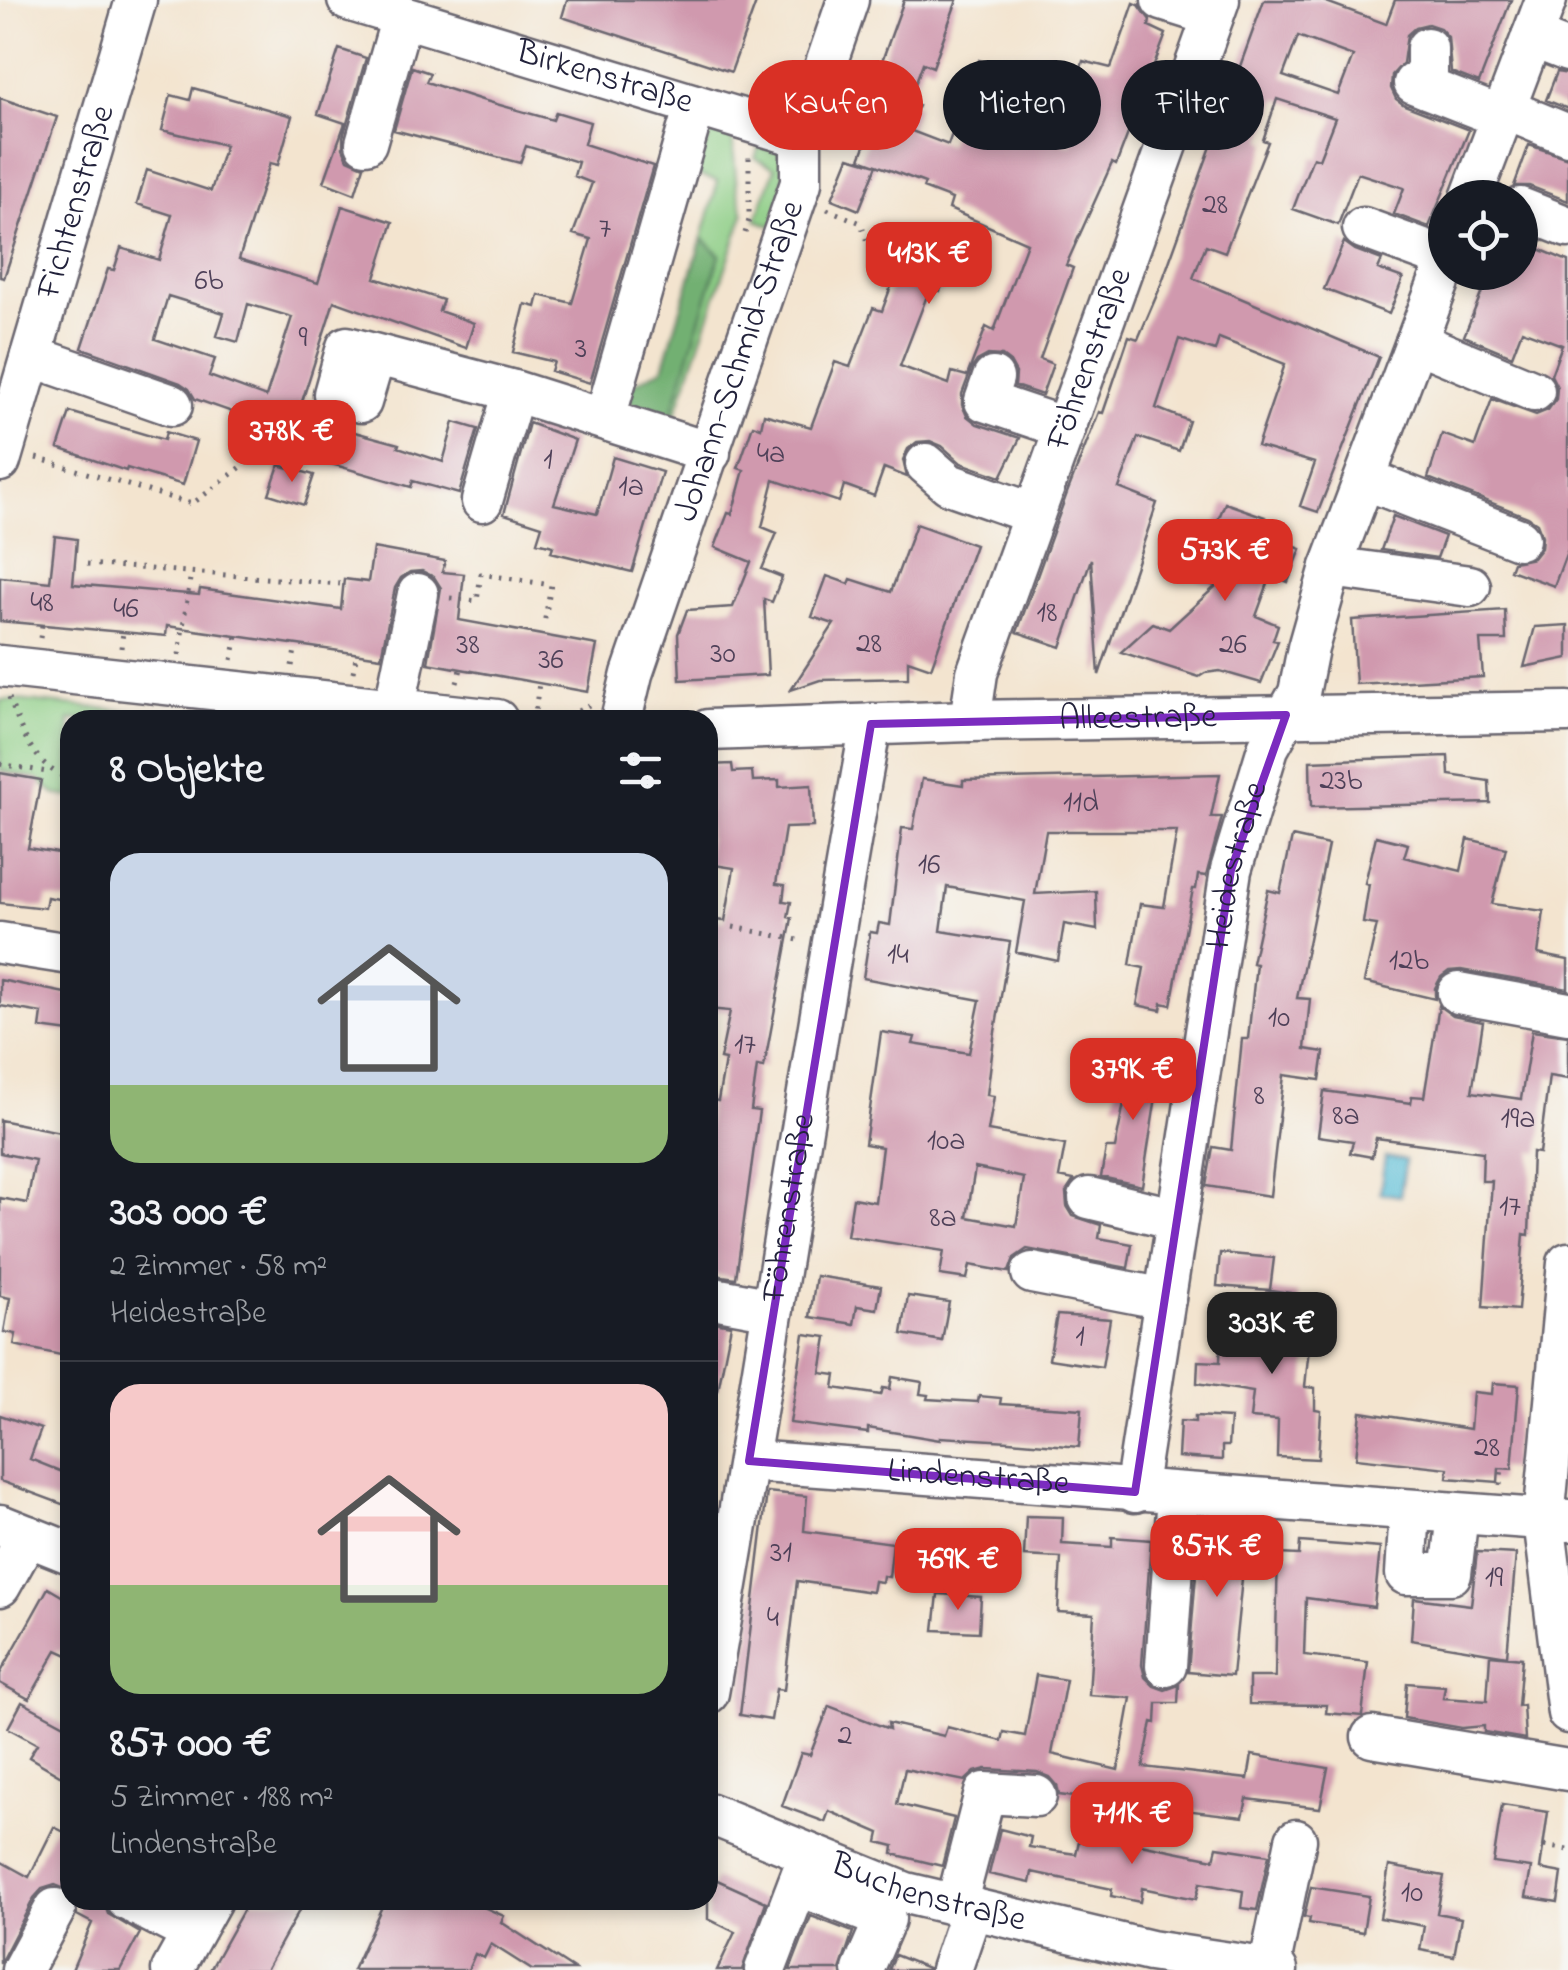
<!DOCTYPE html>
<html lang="de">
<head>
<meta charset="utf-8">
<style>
  :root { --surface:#171b24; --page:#20242c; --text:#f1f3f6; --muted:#9ea1a6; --line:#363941; --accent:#d93025 }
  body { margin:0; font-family:"Indie Flower",sans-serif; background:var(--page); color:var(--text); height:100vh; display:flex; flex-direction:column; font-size:38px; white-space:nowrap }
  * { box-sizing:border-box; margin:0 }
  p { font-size:32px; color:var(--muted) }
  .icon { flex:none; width:55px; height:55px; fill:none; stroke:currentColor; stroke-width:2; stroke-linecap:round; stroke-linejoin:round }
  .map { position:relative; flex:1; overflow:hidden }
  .panel { position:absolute; left:60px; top:710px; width:658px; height:1200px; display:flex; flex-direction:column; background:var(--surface); border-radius:30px; box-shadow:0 5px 15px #0003 }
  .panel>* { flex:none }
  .banner { position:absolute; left:748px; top:60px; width:670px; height:90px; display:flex; gap:20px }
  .controls { position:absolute; left:1428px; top:180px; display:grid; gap:20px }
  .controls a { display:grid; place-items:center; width:110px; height:110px; border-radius:50%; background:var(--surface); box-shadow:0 5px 15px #0003; font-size:50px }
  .price { position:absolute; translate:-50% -85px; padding:0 22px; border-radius:20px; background:var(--accent); color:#fff; font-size:32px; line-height:65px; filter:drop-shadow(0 2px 5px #0008) }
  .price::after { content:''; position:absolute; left:50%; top:60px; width:30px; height:22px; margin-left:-15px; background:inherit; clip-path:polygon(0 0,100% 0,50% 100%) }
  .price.selected { background:#222; color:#fff }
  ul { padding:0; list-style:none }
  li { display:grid; align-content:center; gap:20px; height:530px; padding:0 50px }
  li+li { border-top:2px solid var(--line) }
  li span { display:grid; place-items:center; height:310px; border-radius:30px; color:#555 }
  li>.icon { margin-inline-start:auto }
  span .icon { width:180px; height:180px; fill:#fffc; stroke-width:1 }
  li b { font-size:42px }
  h2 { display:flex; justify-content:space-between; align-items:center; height:120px; padding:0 50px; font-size:42px }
  .chip { padding:0 35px; border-radius:45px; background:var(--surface); box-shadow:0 5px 15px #0003; font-size:35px; line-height:90px }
  .chip.selected { background:var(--accent); color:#fff }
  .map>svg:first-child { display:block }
  .green { fill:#8dcd85; stroke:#587860; stroke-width:2.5 }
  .forest { fill:#72b072; stroke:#4a6956; stroke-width:2.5 }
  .water { fill:#59bdd7; stroke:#3e7089; stroke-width:2.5 }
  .building { fill:#d099ae; fill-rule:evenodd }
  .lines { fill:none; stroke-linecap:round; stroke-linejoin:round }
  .minor-casing { stroke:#6b666f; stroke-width:45 }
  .path { stroke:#6b666f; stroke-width:5; stroke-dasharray:2.5 8; stroke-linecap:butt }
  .minor { stroke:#fff; stroke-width:40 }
  .marked { fill:none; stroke:#7b2cbf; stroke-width:8; stroke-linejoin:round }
  .labels { text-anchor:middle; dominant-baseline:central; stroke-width:8; stroke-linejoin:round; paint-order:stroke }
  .number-label { font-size:30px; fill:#4e4058 }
  .street-label { font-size:35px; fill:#22223b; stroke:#f6f6f2 }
</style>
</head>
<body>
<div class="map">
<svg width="1568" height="1970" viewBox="0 0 1568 1970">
  <rect width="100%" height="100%" fill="#f6f6f2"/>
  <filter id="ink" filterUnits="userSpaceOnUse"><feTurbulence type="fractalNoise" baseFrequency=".01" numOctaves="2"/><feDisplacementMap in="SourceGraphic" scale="20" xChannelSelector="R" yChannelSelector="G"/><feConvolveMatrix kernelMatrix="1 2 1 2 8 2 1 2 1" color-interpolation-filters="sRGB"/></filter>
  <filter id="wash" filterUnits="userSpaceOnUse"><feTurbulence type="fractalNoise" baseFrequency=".0048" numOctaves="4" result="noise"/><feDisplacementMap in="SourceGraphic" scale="40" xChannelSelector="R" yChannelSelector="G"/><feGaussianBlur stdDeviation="2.25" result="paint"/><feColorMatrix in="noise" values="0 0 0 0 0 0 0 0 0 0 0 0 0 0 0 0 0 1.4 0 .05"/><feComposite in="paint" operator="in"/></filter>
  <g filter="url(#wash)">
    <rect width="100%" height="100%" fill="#f3e4cf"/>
    <path class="green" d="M712,131l20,4 5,54 7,25 -70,205h-4l50,-164 -18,-17 16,-57 -24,-7z
      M761,141l18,9 9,8 -13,69 -19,-7 19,-52 -20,-10z
      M0,700h17l198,20h-145v77l-16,-3 -15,-14 -39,-10z"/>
    <path class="forest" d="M702,238l18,17 -50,164 -34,-12 -7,-6v-15l34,-18z"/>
    <path class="water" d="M1385,1157l21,3 -6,36 -20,-3z"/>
    <g id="blocks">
      <path class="building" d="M567,0h190l-26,72 -169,-55z
        M904,0h53l-24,67 -10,-4 -15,40 10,3 -9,24 39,15 31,-85 21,7 -16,46 86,32 17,-43 -14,-5 10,-36 28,7 23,-65 5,2 11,15 -1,6 17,8 -50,131 -4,-2 -46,102 7,3 -33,91 13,5 -11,31 -27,-9 1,-13 -6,-11 -8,-6 -14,-1 -11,6 -6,9 -9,24v11l5,11 10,8 43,14 -19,39 -40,-14 -19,-17 -12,-5 -13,1 -9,7 -5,11 4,17 -23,-9 -10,28 -30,-11 -5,17 -65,-22 -12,47 15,6 -15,36 20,8 -10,25 -8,-3 4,76 -88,5 -2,-46 9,-24 46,-3 18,-45 -36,-15 13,-34 4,1 12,-44 -6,-2 15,-43 8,3 3,-14 47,13 24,-65 15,5 23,-59 9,3 28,-76 31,11 -6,15 14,5 -9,25 -10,-3 -30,78 49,18 3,-12 15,4 19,-49 8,4 33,-88 -78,-34 3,-10 -29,-11 2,-5 -65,-24 20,-53 -10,-3 10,-30 -2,-1z
        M1264,0h57l65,24 9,-24h116l-32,83 -28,-11 -3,-35 -8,-9 -12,-4 -12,3 -9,8 -4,28 -11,12 -1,13 5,11 8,6 65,25 -40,97 -35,-13 10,-26 -46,-15 -20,52 -45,-16 20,-52 6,2 16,-41 -58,-19 -14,41 5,2 -43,110 -19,-7 -13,33 186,79 -61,155 -18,-6 15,-43 -58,-17 28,-82 -66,-26 -4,13 -36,-12 -23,69 33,13 -10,30 -41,-14 -19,51 38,15 -58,172 -8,-116 -30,88 -44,-15 50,-139 32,-81 4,1 26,-77 9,3 21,-49zM1298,36l55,20 -15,39 -55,-19z
        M339,49l27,9 -23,79v11l5,11 16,7 -9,28 -31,-12 21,-59 -27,-9z
        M412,67l18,6 -4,9 56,18 71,20 3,-8 34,10 -6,22 69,22 -63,217 -39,-12 3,-9 -41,-10 12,-48 11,3 3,-12 33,8 19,-64 -18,-5 19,-51 -18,-7 4,-14 -52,-16 -6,17 -126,-33z
        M1557,72l11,2v35l-22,-9z
        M193,88l99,28 -14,49 -8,-2 -31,96 79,24 24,-77 51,16 -18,56 68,22 -4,11 35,12 -8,25 -132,-47 -42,132 -97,-34 -6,-10 -9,-6 -98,-35 26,-79 6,1 7,-22 38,12 13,-45 -35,-11 10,-34 64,21 14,-46 -63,-15 9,-35 19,5zM168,296l56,17 -7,23 21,6 10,-38 44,13 -26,80 -57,-21 6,-17 -60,-20z
        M0,98l57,19 -53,161 -4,-1z
        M1529,145l39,13v43l-39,-15h-15z
        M849,157l28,8 -18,45 -27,-11z
        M1520,241l48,20v288l-14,37 -44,-16 3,-8 20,-4 8,-10 1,-12 -5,-13 -9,-6 -100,-39 14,-44 33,12 17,-47 44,16 12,-5 8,-11 1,-12 -6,-12 11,-30 -40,-15 -10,26 -48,-20 26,-64h30z
        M1344,242l11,8 27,10 -4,9 25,9 -14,36 -65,-25z
        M70,412l94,28 2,-8 30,9 -13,44 -56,-17 -1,3 -68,-23z
        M311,420l88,24 -1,3 45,15 11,-40 24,7 -19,65 -46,-13 -2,6 -111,-32z
        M529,423l46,17 -21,64 43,10 16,-57 49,15 -30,100 -81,-20 2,-6 -16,-4 5,-16 -38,-12z
        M279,465l35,10 -10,30 -35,-11z
        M1225,503l40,14 -6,16 42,16 -13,33 -17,-7 -15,41 22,9 -5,15 5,1 -17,42 -41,-12 -15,2 -6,4 -78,-25 32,-29 16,6 47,-43 -34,-12 14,-33 11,6z
        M1393,516l52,20 -8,22 -56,-8z
        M916,524l59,21 -44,123 -23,-8v18l-88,2 -29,10 43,-66 -22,-7 15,-41 22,8 2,-5 40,13z
        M55,536l22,3 -4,45 126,11 1,-6 141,20 3,-30 24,3 5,-34 72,13 -3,11 22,2 -5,46 138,25 -9,47 -160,-29 13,-75 -7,-11 -12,-6 -12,1 -9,6 -6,10 -14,69 -214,-31 -1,10 -166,-15v-44l50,5z
        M1505,610l1,30h-26l3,37 -127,7 -4,-64z
        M1568,625v33l-44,9 11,-40z
        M1448,756l1,19 40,6 1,22 -179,4 -1,-46z
        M732,764l1,8 19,-1 1,10 26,-1v7l32,-2 2,42 -28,1 -9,56 9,1 -2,16 8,1 -3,15 4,1 -28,149 -7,-1 -6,44 8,1 -23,167 -28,-4v-175l10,2 7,-41 -5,-1 10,-48 -22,-2v-90l17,2 9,-53 -26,-4v-99z
        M0,773l41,7 -13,68 42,7v46l-23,-4 -2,11 -45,-5z
        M1220,774l-9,43h11l-16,59 -8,-1 -2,14h-3l-22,116 -9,-2 -1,7 -24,-5 7,-37 -14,-3 10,-61 24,3 13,-76h-131l-11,63 61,-3 1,39 -33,-6 -6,37 -42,-9 9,-51 -78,-14 -6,44 69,11 -16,96 -7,57 7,1 -6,35 77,14 -6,32 15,3 -8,12 1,14 6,10 28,9 -2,13 33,6 -4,24 -101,-19 -13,9 -5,14 -39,-7 -3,14 -27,-4 4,-24 -97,-15 6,-38 22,4 7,-55 -17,-3 16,-112 34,5 -2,7 56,9 11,-53 -117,-22 7,-46 7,1 2,-10 11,2 12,-97 11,1 9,-50 41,6v-5zM975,1168l49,10 -8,48 -49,-9z
        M1376,836l32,8 -4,13 57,14 7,-32 38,9 -14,56 52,7 -6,43 30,6v29l-107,-19 -12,1 -8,6 -6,11v11l-71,-17 13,-57 -14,-2 6,-39 -4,-1z
        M1292,837l36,8 -31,153 13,1 -5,50 19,3 -4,28 -36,-5 -14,121 -64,-10 7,-39 18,3 11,-111h6l8,-75 -4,-1 16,-73 12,3z
        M0,980l70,14v38l-30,-4 2,-15 -42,-7z
        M1439,1006l14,10 30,6 -11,70 49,7 11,-68 36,5v43l-19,-3 -10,77 -7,-1 -3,83 -5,-1 -6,76 -35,-3 9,-126h-10l1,-29 -107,-14 -4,19 -22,-4 3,-12 -35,-5 6,-45 87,12 1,-7 12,1z
        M1132,1061l29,4 -19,121 -41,-9 5,-29h9l9,-45 -10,-1 7,-39 10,2z
        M0,1120l70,14v223l-56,-12 2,-11 -12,-2 6,-34 -10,-2v-98l27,5 8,-43 -35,-7z
        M1220,1253l54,5 -4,32 -53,-4z
        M816,1276l65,10 -4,23 -20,-3 -3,18 -44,-7z
        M1270,1290l28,4 -7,52 18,1 -4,40 10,1v22l6,1 -3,48 -41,-2 1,-37 -28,-2 3,-26 -56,-9 1,-22 22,1 1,-33 43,3z
        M908,1296l41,6 -7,39 -40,-7z
        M1057,1315l53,4 -8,48 -53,-8z
        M708,1321l23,4 -13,65 -10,-1z
        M804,1334l23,3 -6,36 15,2 -2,13 47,7 2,-7 7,1 2,-12 30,5 -2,12 8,1 -1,4 51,3 1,-6 22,2 -1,6 82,5 -3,38 -69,-6 -70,-4v3l-72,-12v5l-78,-10z
        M1493,1383l26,2 -7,84 -13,-1 -1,14 -51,-4 1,-10 -92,-10 5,-46 109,17 3,-37 19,2z
        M0,1415l41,14 -11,30 40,16v32l-70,-26z
        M1195,1416l35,2 -2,28h-6v14l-44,-3 2,-36 15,1z
        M767,1492l40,4 -3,35 89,12 -4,34 -6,-1 -1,6 -8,-1 -2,11 -75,-11 -13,109 -8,-1 -5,31 -31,-5z
        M1026,1516l37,1 -1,27 50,3v-10l39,3 -9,125 3,12 9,9 11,4 14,-5 -1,18h-21l-1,20 -4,-1 -9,45 105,12 4,-24 76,13 -8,40 -73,-9 -4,18 -59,-7 2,-14 -42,-5 -3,14 -82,-10 -2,-10 -7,-8 -13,-5 -51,-3 -11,3 -10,9 -60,-12 -8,35 57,14 -12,48 -49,-12 1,-8 -16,-4 2,-9 -51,-22 -4,11 -43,-16 19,-53 9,2 19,-49 60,23 -1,-6 56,13 3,-9 55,14 2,-9 21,4 11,-61 30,5 -14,74 66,16 13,-72 -42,-3 5,-81 -36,-2 3,-54 -37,-2z
        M1200,1526l47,4 -15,146 -44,-4z
        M1300,1542l80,6 -6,59 -68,-9 -2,57 64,7 -6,54 -36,-3 1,-8 -78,-1v-27h26l3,-123 21,1z
        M1477,1552l39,2 -9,102 -96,-16 3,-42 57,7z
        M48,1588l22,13v55l-13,-6 -28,49 -29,-16v-9z
        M938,1594l43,3 -2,35 -45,-2z
        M1490,1655l32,3 -4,48 5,-1 2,34 -41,-7v-6l-22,2 -58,-10 3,-35 38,3 -2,12 44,3z
        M22,1702l48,26v53l-41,-24 8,-13 -29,-16z
        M1502,1805l46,7 -8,57 22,4 -4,29 -32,-5 5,-29 -38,-5z
        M54,1827l16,8v56l-15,-6 -13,4 -8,9 -34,65v-102l29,16z
        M1000,1829l31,8 -2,10 47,7 5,-22 133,27 3,-12 52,8 -12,55 -16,-2 2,-17 -43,-8 -4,16 -54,-11 -2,14 -29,-6 1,-7 -80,-17 -2,11 -41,-9z
        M1389,1866l55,10 -7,37 24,5 -7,38 -34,-6 4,-24 -44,-8z
        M715,1879l51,23 -24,68h-25l18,-38 -27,-13v-23z
        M1311,1887l58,9 -6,36 -54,-9 1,-5 -6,-1z
        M76,1900h27l5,14 32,19 -20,37h-48l20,-47 -15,-8z
        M249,1900h56l-39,70h-56z
        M385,1900h83l36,16 -3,6 74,48h-43l-41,-26 -7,14 -9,-4 -7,16h-115z
        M811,1916l42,16 -13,38h-50z
        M895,1955l33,13v2h-39z"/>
    </g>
  </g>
  <g filter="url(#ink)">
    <use href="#blocks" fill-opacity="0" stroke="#6b666f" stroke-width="2.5"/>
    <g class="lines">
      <defs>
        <g id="minor">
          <path id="s1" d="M348,0l453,137"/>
          <path d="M1162,0l51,16"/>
          <path d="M1532,37l36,14"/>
          <path d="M1427,48v40"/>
          <path d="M1414,83l87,34"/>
          <path d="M1505,109l63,26"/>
          <path d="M366,143l36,-126"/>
          <path d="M1471,198l75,-198"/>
          <path d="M1520,208l48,19"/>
          <path d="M1363,228l82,30"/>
          <path d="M1416,342l118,49"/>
          <path d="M375,355l-14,47 -27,-8 13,-47 167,44 196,62"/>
          <path d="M31,356l141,49"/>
          <path d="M993,378l-8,23 80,27"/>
          <path d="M605,418l90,-313"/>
          <path id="s2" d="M0,461l136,-461"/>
          <path d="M926,464l23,20 85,30"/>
          <path d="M1365,479l154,60"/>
          <path d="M482,501l32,-110"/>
          <path d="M1331,567l139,19"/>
          <path d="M0,666l497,54"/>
          <path d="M394,710l24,-116"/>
          <path id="s3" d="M621,720l11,-46 169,-491v-46l47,-137"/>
          <path id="s4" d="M970,721l7,-48 242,-673"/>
          <path id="s5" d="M708,730l262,-9 598,-9"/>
          <path d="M0,943l70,11"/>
          <path d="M1458,993l110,20"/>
          <path d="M1089,1198l88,21"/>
          <path d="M1568,1263l-24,257 24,193"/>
          <path d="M1032,1273l133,26"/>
          <path d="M708,1297l65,12"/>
          <path id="s6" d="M749,1461l819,60"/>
          <path id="s7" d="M1135,1492l96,-622 37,-122 31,-55 9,-45 23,-81 114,-301"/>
          <path d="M1410,1510l-4,64h45l7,-60"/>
          <path d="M0,1525l70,28"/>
          <path d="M0,1586l28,-50"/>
          <path d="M1166,1666l12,-171"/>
          <path id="s8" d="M708,1693c58,-322 104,-647 163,-969"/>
          <path d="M1372,1737l196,33"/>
          <path id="s9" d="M708,1813l198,80 244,58 127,19"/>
          <path d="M798,1885l87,34 -22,51"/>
          <path d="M127,1900l65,33"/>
          <path d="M956,1905l29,-112 51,3"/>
          <path d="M1269,1969l27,-129"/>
          <path d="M22,1970l33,-61"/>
          <path d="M172,1970l39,-70"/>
          <path d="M765,1970l41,-107"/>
          <path d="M951,1970l21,-62"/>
        </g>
      </defs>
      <use href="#minor" class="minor-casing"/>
      <path class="path" d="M827,209l34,14 7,22 29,-4 17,-10 34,11
        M745,233l4,-13v-65
        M36,458l156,46 117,-88
        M87,564l253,20
        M450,598l27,3 4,-27 70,11 -7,39
        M40,638l2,-13
        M121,648l2,-16
        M179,655l12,-83
        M232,660l5,-24
        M292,666l4,-21
        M353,672l4,-19
        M457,683l4,-14
        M9,698c14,37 24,66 61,82
        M578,711l11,-6
        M534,720l5,-37
        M0,764l47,8
        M733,927l65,13
        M1500,1485l2,-17
        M1544,1846l24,4"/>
      <use href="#minor" class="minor"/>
    </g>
  </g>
  <path class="marked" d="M1286,715l-55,155 -96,622 -386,-31 122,-737z"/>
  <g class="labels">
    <g class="number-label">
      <text x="1215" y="206">28</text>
      <text x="605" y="230">7</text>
      <text x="209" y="282">6b</text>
      <text x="303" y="339">9</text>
      <text x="581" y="350">3</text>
      <text x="771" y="455">4a</text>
      <text x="548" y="461">1</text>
      <text x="631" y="488">1a</text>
      <text x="42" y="604">48</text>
      <text x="126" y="610">46</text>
      <text x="1047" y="614">18</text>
      <text x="869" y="645">28</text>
      <text x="468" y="646">38</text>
      <text x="1233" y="646">26</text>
      <text x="723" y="655">30</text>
      <text x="551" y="661">36</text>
      <text x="1341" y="782">23b</text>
      <text x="1081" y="804">11d</text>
      <text x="929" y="866">16</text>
      <text x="898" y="956">14</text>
      <text x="1409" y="962">12b</text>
      <text x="1279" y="1019">10</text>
      <text x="745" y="1046">17</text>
      <text x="1259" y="1097">8</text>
      <text x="1346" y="1117">8a</text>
      <text x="1518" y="1120">19a</text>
      <text x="946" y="1142">10a</text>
      <text x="1510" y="1208">17</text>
      <text x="943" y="1219">8a</text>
      <text x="1080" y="1338">1</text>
      <text x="1487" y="1449">28</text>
      <text x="781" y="1554">31</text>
      <text x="1494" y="1579">19</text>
      <text x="773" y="1619">4</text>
      <text x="845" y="1737">2</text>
      <text x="1412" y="1894">10</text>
    </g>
    <g class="street-label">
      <text stroke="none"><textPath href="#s1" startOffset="268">Birkenstraße</textPath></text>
      <text stroke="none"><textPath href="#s2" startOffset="270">Fichtenstraße</textPath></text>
      <text stroke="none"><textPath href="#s4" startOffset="382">Föhrenstraße</textPath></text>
      <text stroke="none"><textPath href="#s3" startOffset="378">Johann-Schmid-Straße</textPath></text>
      <text stroke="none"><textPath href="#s5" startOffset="430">Alleestraße</textPath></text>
      <text stroke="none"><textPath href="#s7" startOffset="635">Heidestraße</textPath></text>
      <text stroke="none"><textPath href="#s8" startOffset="492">Föhrenstraße</textPath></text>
      <text stroke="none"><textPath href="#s6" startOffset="230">Lindenstraße</textPath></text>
      <text stroke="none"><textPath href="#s9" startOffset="235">Buchenstraße</textPath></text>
    </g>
  </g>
</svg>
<div class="controls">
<a><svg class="icon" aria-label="locate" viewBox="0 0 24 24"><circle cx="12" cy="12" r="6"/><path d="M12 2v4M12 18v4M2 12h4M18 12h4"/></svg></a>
</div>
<b class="price" style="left:929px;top:307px">413K €</b>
<b class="price" style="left:292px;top:485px">378K €</b>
<b class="price" style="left:1225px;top:604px">573K €</b>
<b class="price" style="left:1133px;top:1123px">379K €</b>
<b class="price selected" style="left:1272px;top:1377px">303K €</b>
<b class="price" style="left:1217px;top:1600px">857K €</b>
<b class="price" style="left:958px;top:1613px">769K €</b>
<b class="price" style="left:1132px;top:1867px">711K €</b>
<div class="banner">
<a class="chip selected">Kaufen</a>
<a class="chip">Mieten</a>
<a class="chip">Filter</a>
</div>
<section class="panel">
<h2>8 Objekte<svg class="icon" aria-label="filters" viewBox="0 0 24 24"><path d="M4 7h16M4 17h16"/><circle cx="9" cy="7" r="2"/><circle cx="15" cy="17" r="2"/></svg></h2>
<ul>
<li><span style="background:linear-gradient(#c9d6e8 75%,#8fb573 0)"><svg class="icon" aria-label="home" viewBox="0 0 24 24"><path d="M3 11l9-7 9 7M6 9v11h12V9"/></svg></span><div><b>303 000 €</b><p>2 Zimmer · 58 m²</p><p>Heidestraße</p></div></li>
<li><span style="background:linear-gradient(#f6c9c9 65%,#8fb573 0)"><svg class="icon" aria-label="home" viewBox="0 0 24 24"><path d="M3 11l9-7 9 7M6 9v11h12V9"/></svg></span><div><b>857 000 €</b><p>5 Zimmer · 188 m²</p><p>Lindenstraße</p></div></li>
</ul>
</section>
</div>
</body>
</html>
